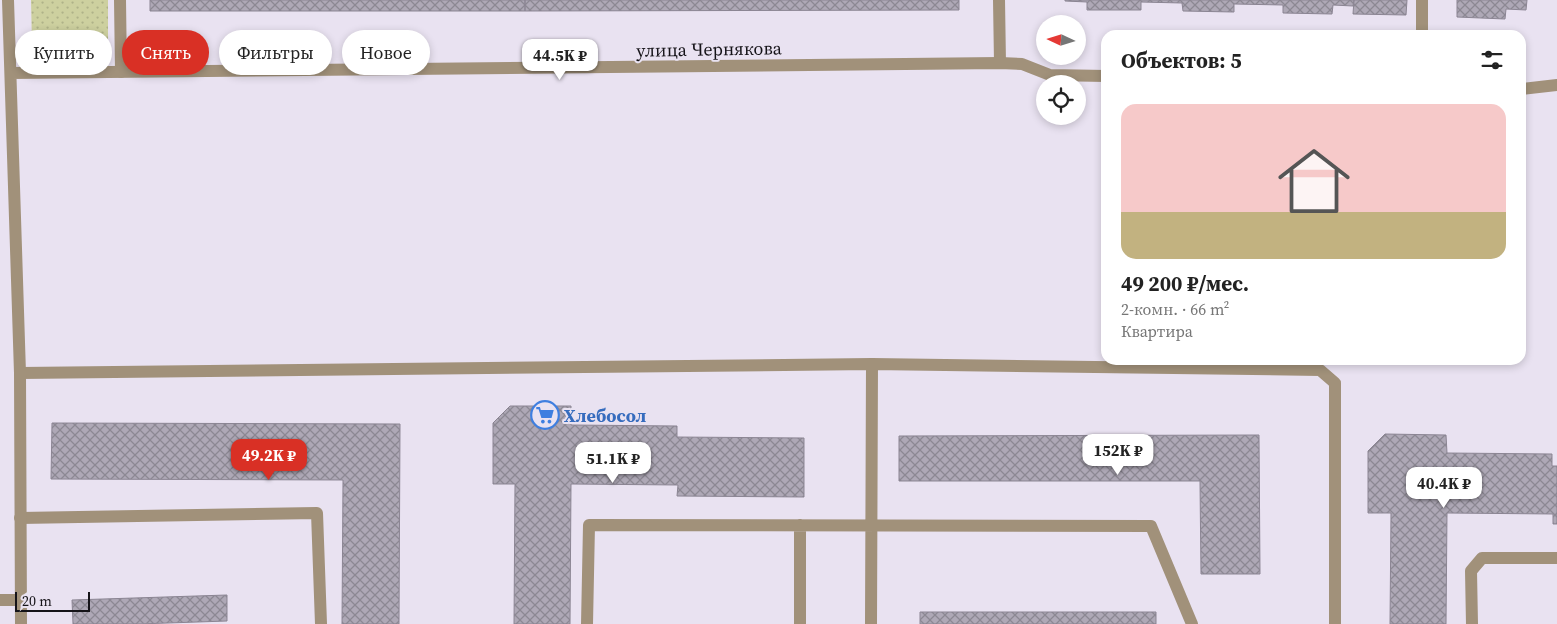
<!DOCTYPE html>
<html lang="ru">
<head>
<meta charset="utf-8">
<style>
  :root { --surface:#fff; --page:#f6f6f6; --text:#222; --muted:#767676; --line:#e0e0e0; --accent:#d93025 }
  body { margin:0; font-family:"Source Serif 4",serif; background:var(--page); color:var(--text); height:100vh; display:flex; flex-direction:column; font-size:19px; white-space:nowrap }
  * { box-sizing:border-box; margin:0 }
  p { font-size:16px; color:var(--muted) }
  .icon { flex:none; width:28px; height:28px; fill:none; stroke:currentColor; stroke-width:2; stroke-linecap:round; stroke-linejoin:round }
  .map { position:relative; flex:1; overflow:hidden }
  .sheet { position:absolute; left:1101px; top:30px; width:425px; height:335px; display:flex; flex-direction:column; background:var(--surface); border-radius:15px; box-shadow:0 2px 8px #0003 }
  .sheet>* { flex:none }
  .hud { position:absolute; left:15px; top:30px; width:475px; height:45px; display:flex; gap:10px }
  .needle { width:32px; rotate:274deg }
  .buttons { position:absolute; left:1036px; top:15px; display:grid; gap:10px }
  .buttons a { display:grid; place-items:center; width:50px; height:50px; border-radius:50%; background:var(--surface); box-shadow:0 2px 8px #0003; font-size:25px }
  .scale { position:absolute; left:15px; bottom:12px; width:75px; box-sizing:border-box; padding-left:5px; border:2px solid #151318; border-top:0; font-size:14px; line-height:18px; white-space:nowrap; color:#151318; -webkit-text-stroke:4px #e9e2f1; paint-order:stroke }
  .price { position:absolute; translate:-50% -42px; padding:0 11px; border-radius:10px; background:#fff; color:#222; font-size:16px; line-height:32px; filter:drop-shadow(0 1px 2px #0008) }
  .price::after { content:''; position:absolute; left:50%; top:30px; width:15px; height:11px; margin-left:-8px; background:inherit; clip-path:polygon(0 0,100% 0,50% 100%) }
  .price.on { background:var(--accent); color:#fff }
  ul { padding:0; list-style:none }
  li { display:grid; align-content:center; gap:10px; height:265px; padding:0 20px }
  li+li { border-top:1px solid var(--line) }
  li span { display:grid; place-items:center; height:155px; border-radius:15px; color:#555 }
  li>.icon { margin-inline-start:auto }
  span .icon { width:90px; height:90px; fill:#fffc; stroke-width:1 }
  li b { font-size:21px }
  h2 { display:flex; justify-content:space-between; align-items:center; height:60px; padding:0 20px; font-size:21px }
  .pill { padding:0 18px; border-radius:22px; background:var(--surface); box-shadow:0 2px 8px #0003; font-size:18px; line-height:45px }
  .pill.on { background:var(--accent); color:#fff }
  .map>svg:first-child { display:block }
  .green { fill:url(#green-dots) }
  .building { fill:url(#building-cross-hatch); stroke:#8b8593 }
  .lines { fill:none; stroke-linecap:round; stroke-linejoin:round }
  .service { stroke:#a1917a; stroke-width:12 }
  .minor { stroke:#a1917a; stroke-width:12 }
  .labels { text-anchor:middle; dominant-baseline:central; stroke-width:4; stroke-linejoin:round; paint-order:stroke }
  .street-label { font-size:18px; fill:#151318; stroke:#e9e2f1 }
  .shop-label { font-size:18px; font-weight:bold; fill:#366cbe; stroke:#e9e2f1; text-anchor:start }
</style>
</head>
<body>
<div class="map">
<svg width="1557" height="624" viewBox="0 0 1557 624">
  <defs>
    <pattern id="green-dots" width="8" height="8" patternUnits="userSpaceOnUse" patternTransform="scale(1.25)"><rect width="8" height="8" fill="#cdd09f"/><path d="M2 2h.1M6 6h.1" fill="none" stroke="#afb288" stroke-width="1.8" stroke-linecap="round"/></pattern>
    <pattern id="building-cross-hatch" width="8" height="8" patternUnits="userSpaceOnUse" patternTransform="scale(1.25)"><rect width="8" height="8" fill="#aea8b6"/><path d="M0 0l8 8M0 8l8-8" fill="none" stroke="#8c8893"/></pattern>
  </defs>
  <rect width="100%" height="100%" fill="#e9e2f1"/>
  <path class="green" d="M31,0h77v39l-26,15h-28l-22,-10z"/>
  <path class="building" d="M150,0h375v11h-375z
    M525,0h434v10l-434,1z
    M1065,0h289l-1,6 -20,-1 -1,9 -49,-1v-8l-49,-1v8l-51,-1 -1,-8 -41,-1v8h-54v-8l-22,-1z
    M1354,0h53l-1,15 -53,-1z
    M1457,0h70l-1,10 -20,-1 -1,10 -48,-2z
    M510,406h61v19l106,1v11l127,1v59l-127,-1 1,-11 -107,-1 -1,140h-56l1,-140h-22v-61z
    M52,423l348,1 -1,200h-57l1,-144 -292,-1z
    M1385,434l61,1 1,18 105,1v12h5v58h-4v-10l-106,-1 -1,111h-56l1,-111h-23v-62z
    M1259,435l1,139h-59l-1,-93h-301v-45z
    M227,595v26l-89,3h-65l-1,-24z
    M920,612h236v12h-236z"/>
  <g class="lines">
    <path class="service" d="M120,0l1,72
      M999,0l1,63
      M1422,0v35
      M20,373l852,-9 448,6 15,13v241
      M20,518l297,-5 4,111
      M800,525v99
      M0,600h20
      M587,624l2,-99 562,1 41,98
      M871,624l1,-260
      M1472,624l-1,-53 11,-13h75"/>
    <path class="minor" d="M8,0l12,373 1,251
      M11,73l989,-10 22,1 28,11 56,1
      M1521,89l36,-4"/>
  </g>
  <defs>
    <symbol id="supermarket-ring" viewBox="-11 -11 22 22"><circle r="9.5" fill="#e9e2f1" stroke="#3f7fe0" stroke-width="1.5"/><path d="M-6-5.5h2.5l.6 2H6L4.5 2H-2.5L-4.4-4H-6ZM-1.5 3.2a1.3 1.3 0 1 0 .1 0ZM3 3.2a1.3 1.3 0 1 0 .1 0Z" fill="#3f7fe0"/></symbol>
  </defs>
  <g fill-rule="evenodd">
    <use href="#supermarket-ring" x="529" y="399" width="32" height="32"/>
  </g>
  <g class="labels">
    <g class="street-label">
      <text transform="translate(709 49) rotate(-1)">улица Чернякова</text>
    </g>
    <g class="shop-label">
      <text x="564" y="415">Хлебосол</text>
    </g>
  </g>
</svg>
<div class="buttons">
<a><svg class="needle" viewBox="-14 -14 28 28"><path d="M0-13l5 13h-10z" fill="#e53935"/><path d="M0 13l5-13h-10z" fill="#767676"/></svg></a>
<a><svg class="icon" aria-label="locate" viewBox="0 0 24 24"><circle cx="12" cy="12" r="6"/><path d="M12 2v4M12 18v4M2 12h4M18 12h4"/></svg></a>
</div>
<div class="scale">20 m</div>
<b class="price" style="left:560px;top:81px">44.5K ₽</b>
<b class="price" style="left:1118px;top:476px">152K ₽</b>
<b class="price on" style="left:269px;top:481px">49.2K ₽</b>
<b class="price" style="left:613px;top:484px">51.1K ₽</b>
<b class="price" style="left:1444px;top:509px">40.4K ₽</b>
<div class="hud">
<a class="pill">Купить</a>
<a class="pill on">Снять</a>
<a class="pill">Фильтры</a>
<a class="pill">Новое</a>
</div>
<section class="sheet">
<h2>Объектов: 5<svg class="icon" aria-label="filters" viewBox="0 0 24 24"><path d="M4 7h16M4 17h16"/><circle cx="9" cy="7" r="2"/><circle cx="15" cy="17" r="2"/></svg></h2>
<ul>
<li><span style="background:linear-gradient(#f6c9c9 70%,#c2b280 0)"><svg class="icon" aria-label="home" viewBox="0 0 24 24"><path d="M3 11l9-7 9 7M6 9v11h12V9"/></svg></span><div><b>49 200 ₽/мес.</b><p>2-комн. · 66 m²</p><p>Квартира</p></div></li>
</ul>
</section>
</div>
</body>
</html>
